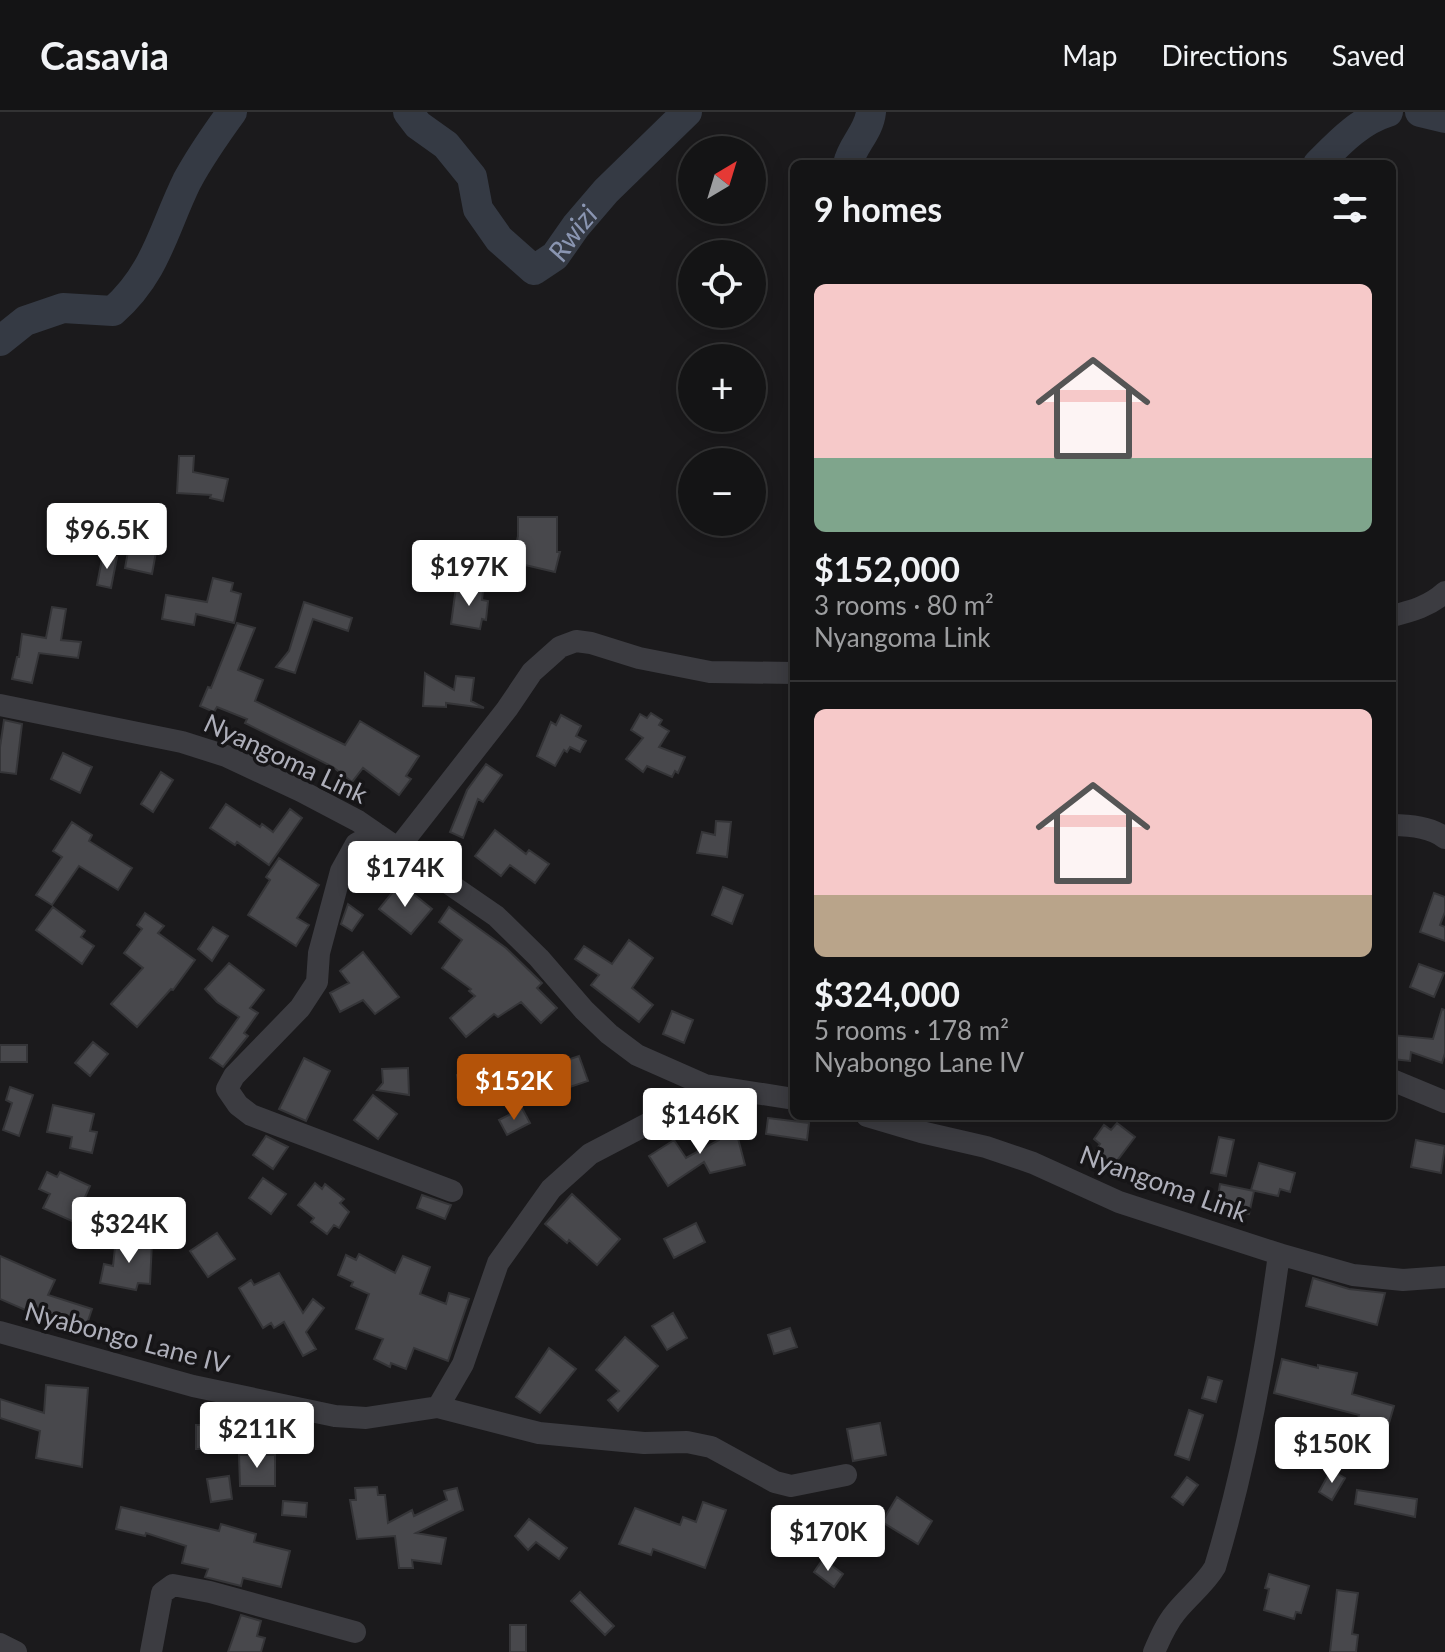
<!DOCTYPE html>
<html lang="en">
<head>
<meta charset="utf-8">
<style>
  :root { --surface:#141415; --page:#1d1d1e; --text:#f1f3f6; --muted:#9d9ea0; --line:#333334; --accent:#b45309 }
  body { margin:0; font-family:Lato,sans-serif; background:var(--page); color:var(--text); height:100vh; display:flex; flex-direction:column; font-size:30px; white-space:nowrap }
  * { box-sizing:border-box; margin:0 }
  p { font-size:26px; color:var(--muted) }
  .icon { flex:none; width:44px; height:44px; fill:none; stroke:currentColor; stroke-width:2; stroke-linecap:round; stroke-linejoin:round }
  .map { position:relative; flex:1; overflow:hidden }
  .sheet { position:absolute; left:790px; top:48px; width:606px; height:960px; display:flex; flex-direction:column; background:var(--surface); border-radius:12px; box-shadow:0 4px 20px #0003,0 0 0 2px var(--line) }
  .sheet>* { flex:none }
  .needle { width:52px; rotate:38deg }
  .tools { position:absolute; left:678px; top:24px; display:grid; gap:16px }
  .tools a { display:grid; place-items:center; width:88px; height:88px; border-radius:50%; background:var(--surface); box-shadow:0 4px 20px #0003,0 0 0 2px var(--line); font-size:40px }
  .price { position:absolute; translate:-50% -68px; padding:0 18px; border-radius:8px; background:#fff; color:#222; font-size:26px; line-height:52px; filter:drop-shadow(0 2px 4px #0008) }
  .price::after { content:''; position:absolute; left:50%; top:48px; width:24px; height:18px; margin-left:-12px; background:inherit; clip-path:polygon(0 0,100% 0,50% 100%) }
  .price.active { background:var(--accent); color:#fff }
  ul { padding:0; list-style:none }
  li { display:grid; align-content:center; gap:16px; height:424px; padding:0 24px }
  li+li { border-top:2px solid var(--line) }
  li span { display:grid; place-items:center; height:248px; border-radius:12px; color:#555 }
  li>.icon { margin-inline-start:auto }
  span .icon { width:144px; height:144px; fill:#fffc; stroke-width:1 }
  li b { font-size:34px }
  h2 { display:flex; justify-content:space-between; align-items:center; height:96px; padding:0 24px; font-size:34px }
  header { display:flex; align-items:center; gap:48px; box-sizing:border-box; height:112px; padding:0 40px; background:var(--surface); border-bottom:2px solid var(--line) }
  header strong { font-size:38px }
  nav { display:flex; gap:44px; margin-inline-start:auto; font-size:28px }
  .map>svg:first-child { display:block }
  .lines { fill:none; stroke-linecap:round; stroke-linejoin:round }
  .river { stroke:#353a44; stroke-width:30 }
  .building { fill:#48484c; stroke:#353538; stroke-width:2 }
  .minor { stroke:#3c3c41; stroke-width:22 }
  .labels { text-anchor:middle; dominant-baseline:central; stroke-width:7; stroke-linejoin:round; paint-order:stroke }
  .street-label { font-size:26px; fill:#aeafba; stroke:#161517 }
  .water-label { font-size:28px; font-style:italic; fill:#8a95b1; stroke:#161517 }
</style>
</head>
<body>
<header>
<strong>Casavia</strong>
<nav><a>Map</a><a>Directions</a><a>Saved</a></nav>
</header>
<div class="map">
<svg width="1445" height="1540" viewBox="0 0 1445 1540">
  <rect width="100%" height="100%" fill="#1b1a1c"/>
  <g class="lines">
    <g class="river">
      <path id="s1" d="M408,0l10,13 28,20 26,32 6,32 21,30 35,31 21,-14 21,-30 30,-35 81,-79"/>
      <path d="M1420,0l25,6"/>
      <path d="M848,52c4,-19 21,-32 23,-52"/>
      <path d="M1318,52c21,-21 41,-43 70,-52"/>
      <path d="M0,229l25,-20 38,-13 50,3c43,-38 50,-81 74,-130 13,-24 29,-47 45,-69"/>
    </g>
  </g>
  <path class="building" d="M179,344h15l-1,16 35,7 -5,22 -13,-3 1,-3 -34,-2z
    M518,405h39v35h3l-5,20 -43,-10 6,-26z
    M129,434l27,6 -4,22 -27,-6z
    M103,442l14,3 -6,31 -14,-3z
    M213,466l20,5 -2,8 10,3 -7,29 -38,-9 -2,11 -32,-6 4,-24 41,7z
    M456,475l27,4 -1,9 6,1 -2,19 -4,-1 -2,10 -29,-5z
    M304,490l48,16 -4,13 -35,-12 -18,54 -19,-6 13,-16z
    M52,495l14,2 -5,31 20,2 -3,16 -39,-5 -7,30 -20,-4 5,-22h2l3,-23 24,4z
    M237,511l18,5 -17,42 25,10 -8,21 90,44 15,-24 59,35 -13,20 5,3 -12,16 -36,-27 -11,14 -19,-15 -88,-44 2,-4 -30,-12 -3,5 -14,-6 8,-19 3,1z
    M425,561l29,17 2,-14 18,2 -3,23 13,7 -38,-5v4l-23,-1z
    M651,601l11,7 -3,5 10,6 -10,16 26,10 -7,16 -3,-2 -3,6 -25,-11 -4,6 -17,-13 17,-21 -12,-8 9,-16 7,4z
    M561,603l20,11 -5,10 10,5 -6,11 -10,-5 -3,5 -3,-2 -9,16 -18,-10 14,-34 5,3z
    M4,608l18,4 -6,50 -16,-2v-25z
    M63,641l29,14 -12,26 -29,-14z
    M486,652l16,11 -19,27 -5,-3 -15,39 -13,-6 17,-42z
    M161,660l12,8 -20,32 -12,-8z
    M226,692l34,23 2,-3 11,8 17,-23 12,9 -33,47 -32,-23 -2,3 -25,-17z
    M716,709l15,1 -4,35 -30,-4 5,-21 13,3z
    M72,710l20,13 -3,6 43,27 -14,22 -39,-24 -27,39 -16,-10 26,-38 -9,-6z
    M495,718l31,24 3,-4 20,14 -14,19 -25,-18 -9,11 -26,-20z
    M375,737l23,17 -13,17 -24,-19 5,-10z
    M279,746l40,27 -22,33 12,7 -13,21 -48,-31 22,-35 -4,-3z
    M400,771l32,26 -21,25 -32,-25z
    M723,775l20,8 -11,29 -20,-9z
    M1434,781l11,4v15l-5,13 5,2v14l-25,-9z
    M348,792l15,11 -11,16 -11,-7z
    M53,795l32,24 -4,6 13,9 -12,18 -46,-34z
    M449,795l57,41 36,35 -5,5 20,20 -16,15 -20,-21 -23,15 -4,-3 -28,23 -16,-19 25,-22 -6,-5 2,-2 -29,-21 20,-28 -23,-18z
    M145,801l19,13 -6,7 37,27 -22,30 -2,-1 -34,38 -26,-23 32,-36 -19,-15 18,-24 -5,-4z
    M213,815l15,9 -16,25 -14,-12z
    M629,828l24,18 -21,30 21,17 -14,17 -48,-37 8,-10 -24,-16 9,-13 28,18z
    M363,840l36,45 -24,17 -12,-14 -23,12 -10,-19 19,-10 -9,-12z
    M229,851l35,27 -14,18 8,5 -14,20 4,3 -25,31 -13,-9 29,-41 -22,-15 -12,-13z
    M1419,852l25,9 -10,24 -24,-10z
    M1442,897l3,1v43l-3,10 -31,-11 -1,9 -18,-2v-24l41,4z
    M672,899l21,9 -9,23 -21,-9z
    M93,930l15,12 -18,22 -15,-13z
    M0,933h27v17h-27z
    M579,944l9,25 -27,9 -9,-25z
    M304,946l26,13 -24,50 -27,-12z
    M408,956l1,27 -32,-5 6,-7 -1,-14z
    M477,959l3,17 -20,4 -3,-17z
    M10,975l23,8 -14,41 -16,-6 9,-27 -6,-3z
    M373,983l24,19 -19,25 -24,-19z
    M53,993l41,9 -4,17 7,1 -5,21 -22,-5 2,-11 -25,-5z
    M522,996l8,15 -23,12 -8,-15z
    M768,1006l41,5 -2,17 -41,-6z
    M734,1011l11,42 -35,8 -6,-11 -36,24 -19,-30 25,-16 12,18 33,-18 -3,-13z
    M1117,1011l18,14 -22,29 -18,-15 5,-7 -6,-5 10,-14 7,5z
    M266,1024l22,11 -15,22 -20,-14z
    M1219,1025l15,3 -8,36 -15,-3z
    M1416,1028l29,6 -4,27 -30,-6z
    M1259,1051l36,10 -5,19 -10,-3 -2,7 -27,-6z
    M47,1060l10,5 3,-5 30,14 -16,36 -31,-14 7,-14 -11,-5z
    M263,1066l23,16 -15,20 -22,-16z
    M315,1071l7,6 3,-5 19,15 -4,4 9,9 -10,16 -5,-3 -7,9 -16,-12 3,-4 -16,-13z
    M1220,1072l34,7 -5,23 -33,-7z
    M572,1082l48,45 -23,26 -28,-25 -2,3 -22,-19z
    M422,1083l29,10 -6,14 -28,-11z
    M696,1111l9,19 -31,16 -10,-19z
    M217,1121l18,26 -27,18 -18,-26z
    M116,1126l36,4 -2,42 -12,-1 -2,7 -36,-7 4,-19 9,2z
    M359,1142l36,19 8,-17 27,11 -10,27 26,10 3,-11 20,6 -21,62 -34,-13 -8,21 -15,-6 -1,4 -16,-8 9,-20 -27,-10 13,-35 -18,-8 2,-4 -15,-7 8,-20 10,5z
    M0,1144l55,24 -7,15 44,14 -6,18 -45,-15 -2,4 -39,-17z
    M279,1161l24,40 10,-14 11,9 -18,24 10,17 -13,7 -19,-34 -10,6 -3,-5 -8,5 -24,-40 12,-8 3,5z
    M1313,1166l36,11 36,4 -8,32 -71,-19z
    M673,1201l14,25 -20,12 -15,-24z
    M790,1216l7,19 -23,7 -6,-19z
    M625,1225l33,29 -40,45 -10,-11 11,-9 -23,-21z
    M549,1236l27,21 -36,44 -24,-16z
    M1282,1247l36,9v-3l39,8 -5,21 42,12 -7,24 -30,-8 2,-7 -85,-22z
    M1208,1265l14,4 -6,21 -14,-4z
    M46,1273l42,3 -6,79 -46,-9 4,-27 -40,-13v-19l44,14z
    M1189,1298l14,5 -14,45 -14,-5z
    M880,1311l6,32 -33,6 -6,-32z
    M196,1313h38l1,24h-39z
    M239,1343h36v31h-35z
    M1331,1358l14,8 -13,22 -13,-8z
    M229,1364l3,23 -21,3 -4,-23z
    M1187,1365l11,8 -15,20 -11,-8z
    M377,1375l1,8h7l3,28 24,-13 2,6 33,-16 -3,-9 13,-3 6,22 -47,23 30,5 -5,26 -29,-4 1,8h-14l-4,-32 -38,3 -7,-39h6l-1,-12z
    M1357,1378l60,9 -2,18 -60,-13z
    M897,1385l35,24 -14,23 -36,-22z
    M283,1389l24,2 -1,14 -24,-2z
    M703,1390l23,8 -21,58 -52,-19 -2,6 -32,-11 16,-36 45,17 3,-8 13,5z
    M121,1395l98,24 2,-7 35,10 -2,8 36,9 -9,36 -38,-9 -2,8 -36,-9 3,-8 -26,-6 4,-17 -40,-13 -1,3 -29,-7z
    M868,1399l16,17 -27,27 -16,-17z
    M529,1407l38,29 -8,11 -23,-17 -8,8 -13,-14z
    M823,1447l20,15 -9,13 -20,-15z
    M1269,1462l40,12 -8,27 -5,-1 -2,7 -30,-9 5,-21 -4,-1z
    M1337,1478l21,3 -6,41 6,1 -2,17h-26z
    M580,1480l34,34 -9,9 -34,-34z
    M241,1503l20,6 -4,15 8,2 -4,14h-33z
    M510,1513h16v27h-16z"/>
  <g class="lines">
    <path class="minor" d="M1392,504c20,-5 38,-10 53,-24
      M0,593l182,37 44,14 75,35 57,30 138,95 43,42 45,52 25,24 28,21 68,30 89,14
      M1392,713c18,0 39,2 53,13
      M375,721l-19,11 -15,27 -22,82 -2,29 -17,26 -66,68 -7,13 11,16 13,10 201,76
      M399,735l108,-138 25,-37 28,-25 16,-6 15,2 48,15 71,14 84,1
      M1392,968l53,22
      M867,1004l54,16 65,15 47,16 86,39 160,52 74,21 50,5 42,-3
      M0,1220l193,54 142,30 31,2 72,-11 101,26 105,10 43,-1 24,5 64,35 16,4 55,-11
      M438,1295l25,-43 35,-101 53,-74 39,-35 88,-46 27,-23
      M0,1532l16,8
      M151,1540l11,-59 11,-8 37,7 145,40
      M1154,1540c6,-14 12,-28 22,-40 13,-16 29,-28 39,-45 31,-103 50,-207 64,-313"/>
  </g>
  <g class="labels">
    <g class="street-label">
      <text transform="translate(286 646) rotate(25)">Nyangoma Link</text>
      <text transform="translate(1164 1071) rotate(20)">Nyangoma Link</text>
      <text transform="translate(127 1225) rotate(15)">Nyabongo Lane IV</text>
    </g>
    <g class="water-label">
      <text stroke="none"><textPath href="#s1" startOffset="262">Rwizi</textPath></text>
    </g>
  </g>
</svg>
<div class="tools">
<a><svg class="needle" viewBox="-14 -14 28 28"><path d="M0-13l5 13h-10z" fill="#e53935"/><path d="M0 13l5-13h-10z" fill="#9d9ea0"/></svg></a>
<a><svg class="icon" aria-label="locate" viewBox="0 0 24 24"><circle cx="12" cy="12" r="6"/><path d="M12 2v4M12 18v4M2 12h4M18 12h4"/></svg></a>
<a>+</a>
<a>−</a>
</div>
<b class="price" style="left:107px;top:459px">$96.5K</b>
<b class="price" style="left:469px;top:496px">$197K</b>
<b class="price" style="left:405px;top:797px">$174K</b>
<b class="price active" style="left:514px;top:1010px">$152K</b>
<b class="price" style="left:700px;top:1044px">$146K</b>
<b class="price" style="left:129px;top:1153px">$324K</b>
<b class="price" style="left:257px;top:1358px">$211K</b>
<b class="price" style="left:1332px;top:1373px">$150K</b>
<b class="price" style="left:828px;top:1461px">$170K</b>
<section class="sheet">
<h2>9 homes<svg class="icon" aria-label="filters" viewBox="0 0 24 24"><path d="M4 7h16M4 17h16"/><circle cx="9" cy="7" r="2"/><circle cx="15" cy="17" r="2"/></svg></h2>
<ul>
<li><span style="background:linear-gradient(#f6c9c9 70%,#7fa58c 0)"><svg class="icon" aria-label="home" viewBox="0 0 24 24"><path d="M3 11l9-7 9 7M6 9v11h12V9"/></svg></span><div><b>$152,000</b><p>3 rooms · 80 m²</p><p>Nyangoma Link</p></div></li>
<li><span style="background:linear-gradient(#f6c9c9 75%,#b9a48a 0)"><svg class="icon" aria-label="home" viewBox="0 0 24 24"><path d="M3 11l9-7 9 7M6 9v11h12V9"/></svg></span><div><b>$324,000</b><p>5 rooms · 178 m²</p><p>Nyabongo Lane IV</p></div></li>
</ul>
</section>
</div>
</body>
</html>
